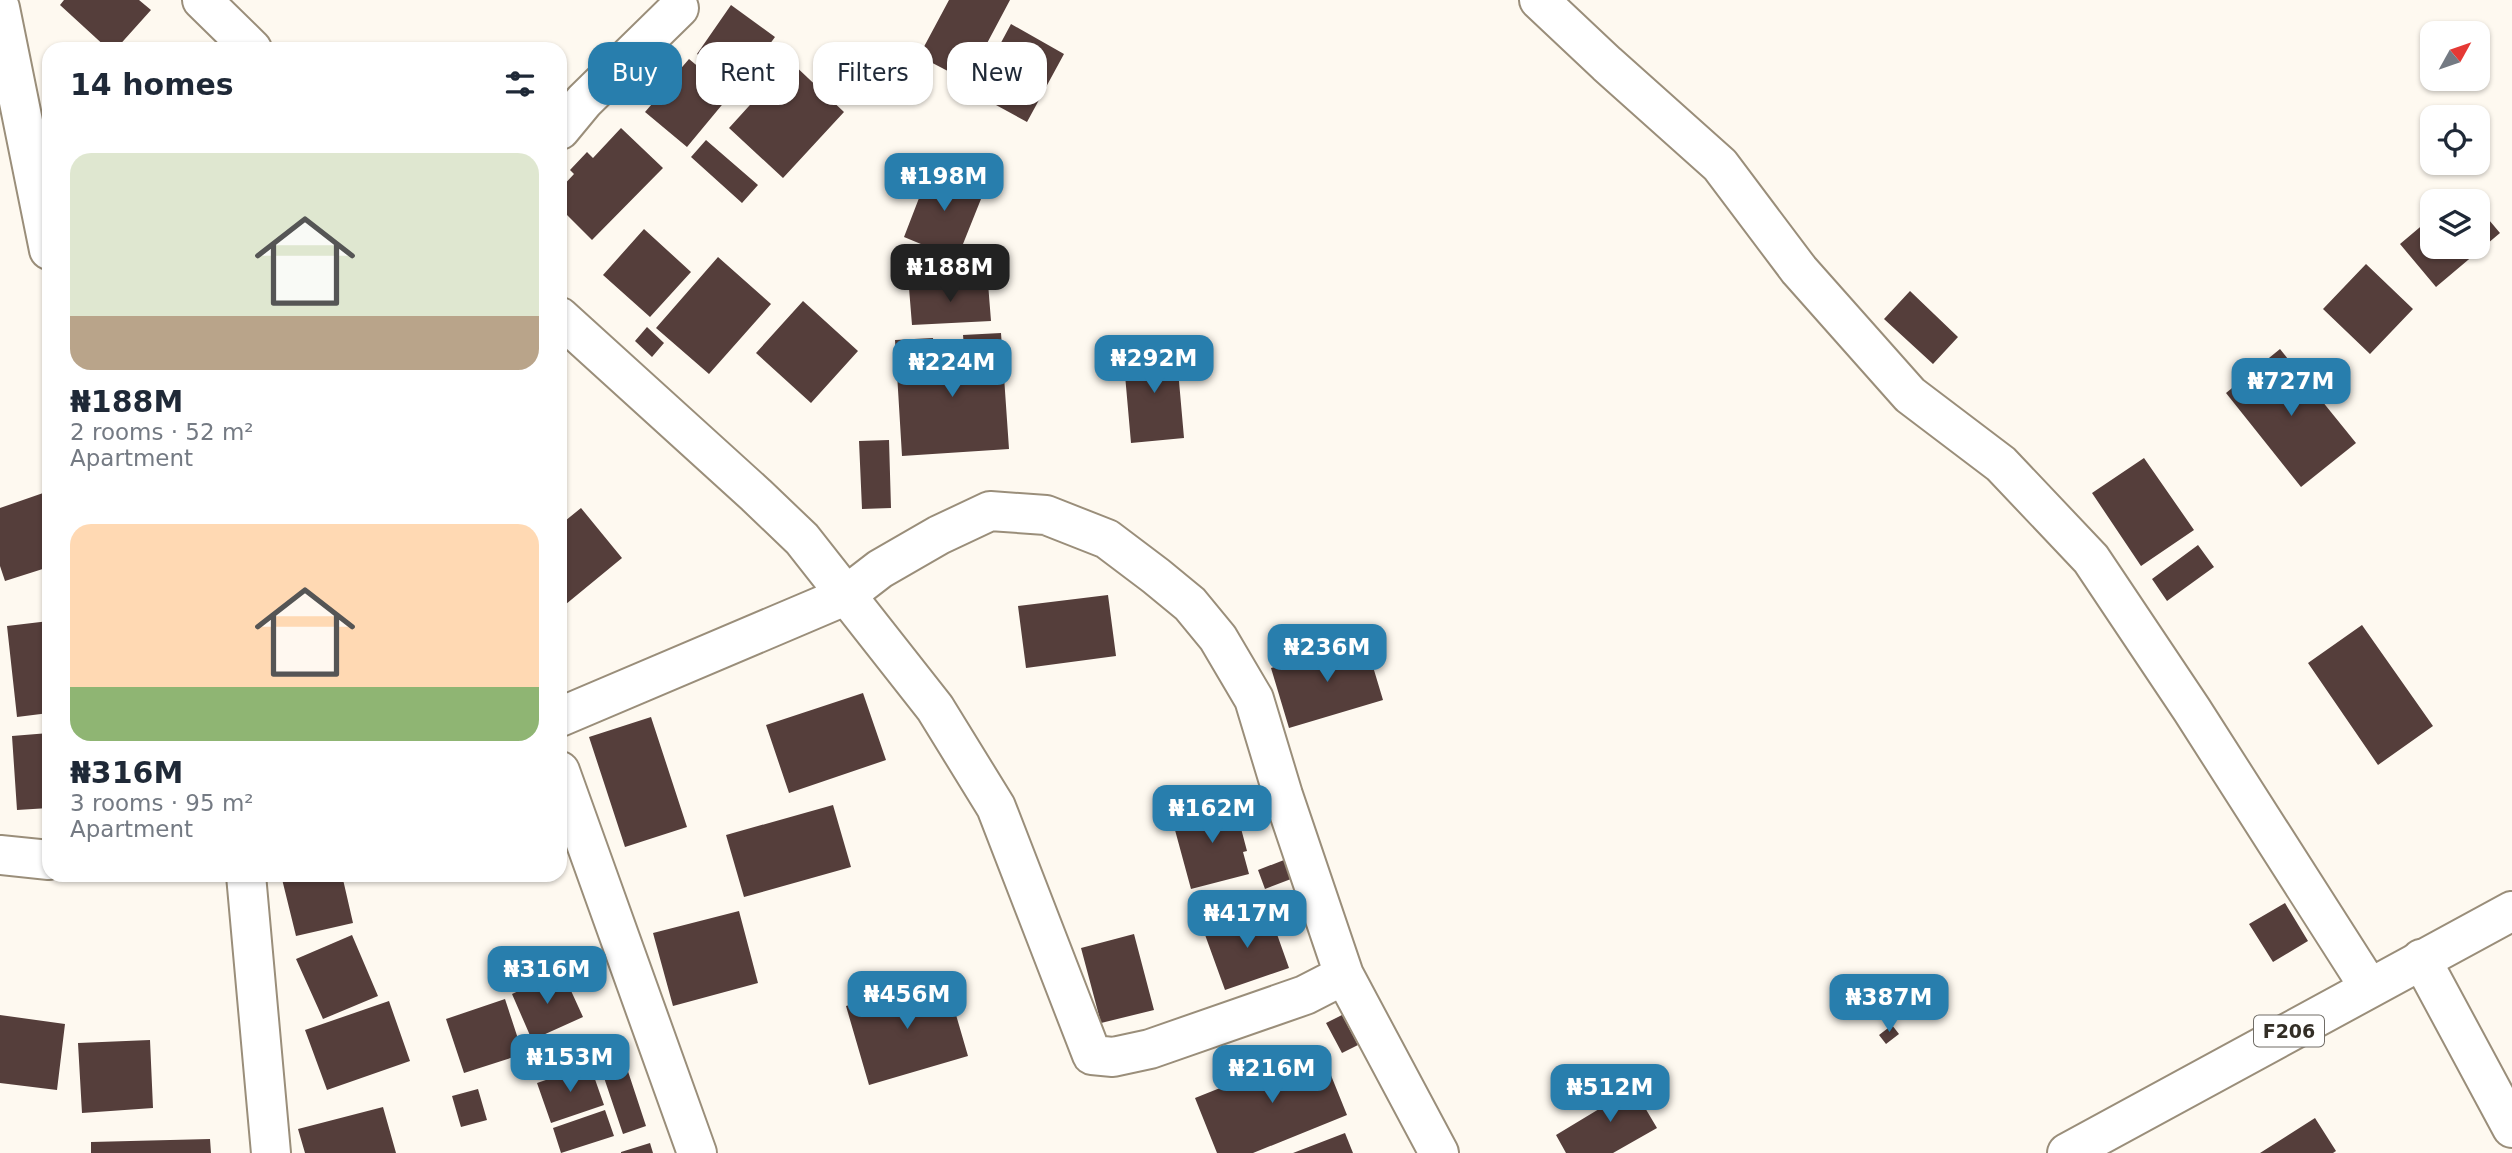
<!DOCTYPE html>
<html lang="en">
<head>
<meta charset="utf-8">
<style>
  :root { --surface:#fff; --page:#f6f6f7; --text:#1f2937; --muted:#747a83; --accent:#287ead }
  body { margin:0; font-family:"DejaVu Sans",sans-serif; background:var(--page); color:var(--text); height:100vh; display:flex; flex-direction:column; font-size:26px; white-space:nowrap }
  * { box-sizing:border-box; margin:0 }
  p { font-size:23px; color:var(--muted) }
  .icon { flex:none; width:38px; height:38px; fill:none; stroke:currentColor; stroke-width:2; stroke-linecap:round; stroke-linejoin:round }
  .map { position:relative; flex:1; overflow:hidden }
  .panel { position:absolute; left:42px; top:42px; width:525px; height:840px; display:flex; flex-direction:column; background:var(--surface); border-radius:21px; box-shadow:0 2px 5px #0004 }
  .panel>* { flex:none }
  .hud { position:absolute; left:588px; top:42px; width:665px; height:63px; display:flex; gap:14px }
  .needle { width:46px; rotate:50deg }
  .controls { position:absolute; left:2420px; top:21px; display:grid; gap:14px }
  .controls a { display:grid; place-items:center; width:70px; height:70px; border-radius:14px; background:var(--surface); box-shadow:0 2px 5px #0004; font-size:35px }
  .price { position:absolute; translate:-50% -60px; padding:0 16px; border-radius:14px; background:var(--accent); color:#fff; font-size:23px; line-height:46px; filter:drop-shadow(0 2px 4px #0008) }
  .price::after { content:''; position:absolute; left:50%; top:42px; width:21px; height:16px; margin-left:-10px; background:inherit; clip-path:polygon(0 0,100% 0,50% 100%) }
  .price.current { background:#222; color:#fff }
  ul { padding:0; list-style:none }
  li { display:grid; align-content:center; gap:14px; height:371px; padding:0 28px }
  li span { display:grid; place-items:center; height:217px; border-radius:21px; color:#555 }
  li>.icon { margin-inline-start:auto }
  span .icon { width:126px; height:126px; fill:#fffc; stroke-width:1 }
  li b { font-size:30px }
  h2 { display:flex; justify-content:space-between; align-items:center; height:84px; padding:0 28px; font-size:30px }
  .pill { padding:0 24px; border-radius:21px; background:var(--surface); box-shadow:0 2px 5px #0004; font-size:24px; line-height:63px }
  .pill.current { background:var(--accent); color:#fff }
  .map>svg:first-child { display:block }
  .building { fill:#553e3b }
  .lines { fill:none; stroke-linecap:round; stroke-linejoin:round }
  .minor-casing { stroke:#9a8e7a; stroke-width:42 }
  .major-casing { stroke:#9a8e7a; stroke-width:42 }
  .minor { stroke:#fff; stroke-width:38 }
  .major { stroke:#fff; stroke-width:38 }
  .labels { text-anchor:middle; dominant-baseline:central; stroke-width:7; stroke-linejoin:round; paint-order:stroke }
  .shield { fill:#fff; stroke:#706d67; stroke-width:2 }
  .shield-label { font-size:19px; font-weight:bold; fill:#332e26 }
</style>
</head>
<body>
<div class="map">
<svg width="2512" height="1153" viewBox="0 0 2512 1153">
  <rect width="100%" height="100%" fill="#fef9f0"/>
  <path class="building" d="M64,0h75l12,10 -35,39h-8l-48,-44z
    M949,0h61l-43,81 -48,-25z
    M731,5l44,32 -35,48 -43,-31z
    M1011,24l53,30 -37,68 -53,-29z
    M689,59l42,35 -44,53 -42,-35 13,-15 -11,-10 19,-23 11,9z
    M790,61l54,51 -61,66 -54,-50z
    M621,128l42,40 -71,72 -32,-32v-19l14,-15 -4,-4 17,-18 6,6z
    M706,140l52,45 -16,18 -51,-46z
    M931,167l54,22 -28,70 -53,-22z
    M2464,191l9,10h-22z
    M2478,207l22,26 -64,54 -36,-43 32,-27v30h46z
    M644,229l47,43 -41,45 -47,-42z
    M718,257l53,47 -62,70 -53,-46z
    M2366,264l47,45 -43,45 -47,-45z
    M988,283l3,38 -79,4 -3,-37z
    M1910,291l48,46 -25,27 -49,-45z
    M803,301l55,50 -47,52 -55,-50z
    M647,327l17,16 -12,14 -17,-16z
    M1001,333l8,116 -107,7 -7,-116 38,-2 3,37 30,-2 -3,-38z
    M1176,347l8,91 -53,5 -8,-91z
    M2280,349l76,94 -55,44 -75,-94z
    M889,440l2,68 -29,1 -3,-68z
    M2144,458l50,72 -53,36 -49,-73z
    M46,492l3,9v66l-44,14 -5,-15v-58z
    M581,508l41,50 -62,51v-84z
    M2198,545l16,22 -47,34 -15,-22z
    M1108,595l8,61 -90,12 -8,-62z
    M49,621v92l-32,4 -10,-91z
    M2362,625l71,101 -55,39 -70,-102z
    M1365,640l18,60 -94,28 -18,-60z
    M863,693l23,67 -97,33 -23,-68z
    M651,717l36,110 -62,20 -36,-110z
    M49,733v75l-32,2 -5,-74z
    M1234,802l13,49 -4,1 6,22 -58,15 -19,-70z
    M833,805l18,62 -107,30 -18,-62z
    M1284,860l7,19 -26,10 -7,-19z
    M281,875h61l11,48 -57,13z
    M2285,903l23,38 -35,21 -24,-38z
    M1268,909l21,59 -64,22 -21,-58z
    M739,911l19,72 -85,23 -20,-73z
    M1134,934l20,76 -53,13 -20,-75z
    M352,935l26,61 -55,23 -27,-60z
    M562,971l21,46 -51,23 -20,-46z
    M945,977l23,79 -99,29 -23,-79z
    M505,999l18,55 -59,19 -18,-54z
    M389,1001l21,60 -83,29 -22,-60z
    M0,1015l65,9 -8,66 -57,-7z
    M1342,1015l16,30 -16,8 -16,-30z
    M1892,1025l7,9 -13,10 -7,-9z
    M150,1040l3,68 -71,5 -4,-70z
    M619,1044l27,82 -23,8 -28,-83z
    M1320,1048l27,67 -94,38h-36l-22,-55z
    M590,1065l14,40 -53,18 -14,-40z
    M1628,1079l29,49 -44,25h-47l-10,-18 48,-29 -7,-10z
    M478,1089l9,31 -26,7 -9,-31z
    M383,1107l13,46h-91l-7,-24z
    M605,1110l9,26 -53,17 -8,-25z
    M2315,1118l21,33 -3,2h-73z
    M1345,1133l8,20h-60z
    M210,1139l1,14h-120v-11z
    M650,1143l3,10h-32v-1z"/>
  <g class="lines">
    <defs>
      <path id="minor" d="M202,0l50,49
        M1539,0l68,64 113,101 79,105 111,125 91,69 90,95 101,151 177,277
        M0,8l49,242
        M560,130l24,-29 95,-93
        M560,317l196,178 46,44 133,169 61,99 96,248 21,2 37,-8 155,-54 39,-20 95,178
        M560,717l285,-121 35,-27 59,-34 51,-24 56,4 61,24 49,37 34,28 28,34 36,61 29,96 61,180
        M560,771l137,382
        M0,855l49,5
        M246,875l25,278
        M2421,959l91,169"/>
      <path id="major" d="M2067,1153l445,-242"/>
    </defs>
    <use href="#minor" class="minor-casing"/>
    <use href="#major" class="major-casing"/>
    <use href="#minor" class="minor"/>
    <use href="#major" class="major"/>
  </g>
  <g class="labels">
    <rect class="shield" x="2254" y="1015.5" width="70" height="31" rx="5"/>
    <g class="shield-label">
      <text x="2289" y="1031">F206</text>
    </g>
  </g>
</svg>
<div class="controls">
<a><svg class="needle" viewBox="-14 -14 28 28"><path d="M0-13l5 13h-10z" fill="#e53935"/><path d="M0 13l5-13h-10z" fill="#747a83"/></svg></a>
<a><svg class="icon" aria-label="locate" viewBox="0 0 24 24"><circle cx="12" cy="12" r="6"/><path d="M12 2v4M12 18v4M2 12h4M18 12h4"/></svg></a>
<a><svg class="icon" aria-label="layers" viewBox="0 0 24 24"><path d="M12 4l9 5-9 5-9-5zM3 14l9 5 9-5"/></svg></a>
</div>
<b class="price" style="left:944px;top:213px">₦198M</b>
<b class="price current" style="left:950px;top:304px">₦188M</b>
<b class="price" style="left:1154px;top:395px">₦292M</b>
<b class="price" style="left:952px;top:399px">₦224M</b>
<b class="price" style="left:2291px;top:418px">₦727M</b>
<b class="price" style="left:1327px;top:684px">₦236M</b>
<b class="price" style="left:1212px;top:845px">₦162M</b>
<b class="price" style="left:1247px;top:950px">₦417M</b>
<b class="price" style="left:547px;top:1006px">₦316M</b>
<b class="price" style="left:907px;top:1031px">₦456M</b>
<b class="price" style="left:1889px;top:1034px">₦387M</b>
<b class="price" style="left:570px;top:1094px">₦153M</b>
<b class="price" style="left:1272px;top:1105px">₦216M</b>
<b class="price" style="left:1610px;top:1124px">₦512M</b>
<div class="hud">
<a class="pill current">Buy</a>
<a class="pill">Rent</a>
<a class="pill">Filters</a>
<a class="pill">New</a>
</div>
<section class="panel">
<h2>14 homes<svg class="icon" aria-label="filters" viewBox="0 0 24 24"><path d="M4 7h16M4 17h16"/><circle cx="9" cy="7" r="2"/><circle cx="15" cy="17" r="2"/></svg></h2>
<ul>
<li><span style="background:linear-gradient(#dfe7d0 75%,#b9a48a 0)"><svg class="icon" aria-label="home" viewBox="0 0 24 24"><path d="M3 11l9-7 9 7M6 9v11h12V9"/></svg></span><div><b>₦188M</b><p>2 rooms · 52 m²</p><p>Apartment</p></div></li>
<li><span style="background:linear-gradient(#ffd9b3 75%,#8fb573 0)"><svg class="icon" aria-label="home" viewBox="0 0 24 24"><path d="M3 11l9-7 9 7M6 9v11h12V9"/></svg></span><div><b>₦316M</b><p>3 rooms · 95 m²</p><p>Apartment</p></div></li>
</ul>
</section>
</div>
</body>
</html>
